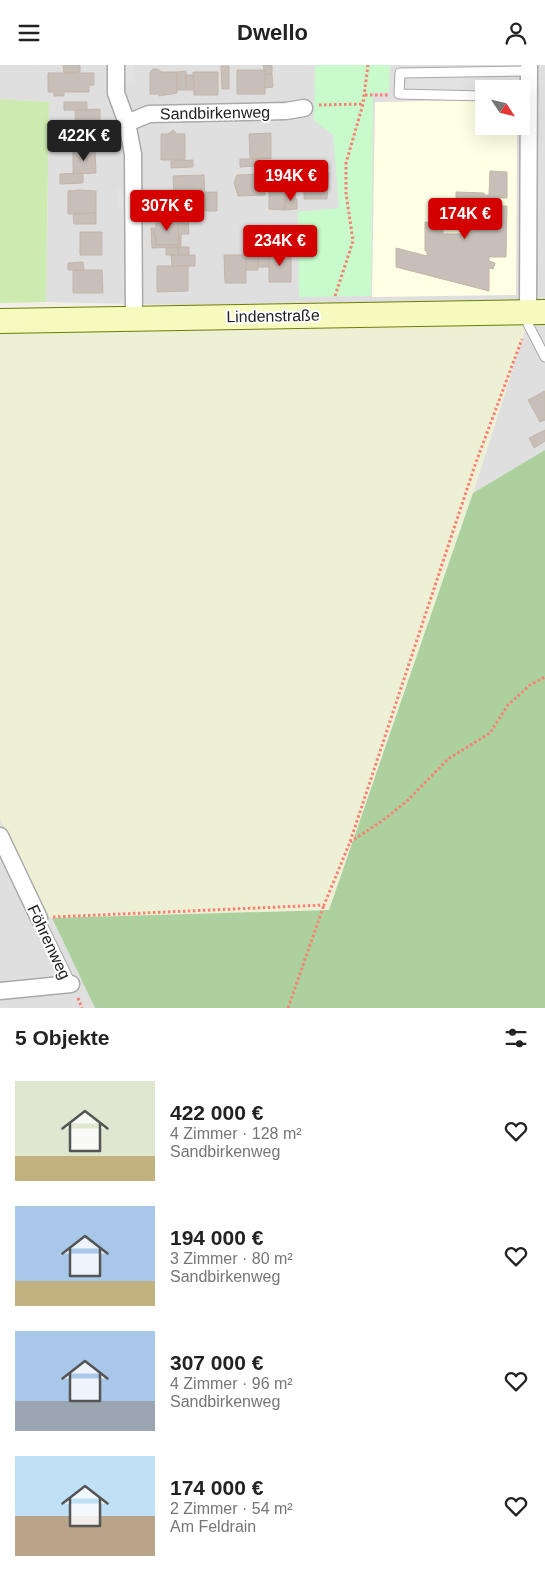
<!DOCTYPE html>
<html lang="de">
<head>
<meta charset="utf-8">
<style>
  :root { --surface:#fff; --page:#f6f6f6; --text:#222; --muted:#767676; --accent:#d40000 }
  body { margin:0; font-family:Helvetica,sans-serif; background:var(--page); color:var(--text); height:100vh; display:flex; flex-direction:column; font-size:19px; white-space:nowrap }
  * { box-sizing:border-box; margin:0 }
  p { font-size:16px; color:var(--muted) }
  .icon { flex:none; width:28px; height:28px; fill:none; stroke:currentColor; stroke-width:2; stroke-linecap:round; stroke-linejoin:round }
  .map { position:relative; height:943px; overflow:hidden }
  .side { display:flex; flex-direction:column; background:var(--surface); flex:1 }
  .side>* { flex:none }
  .needle { width:32px; rotate:125deg }
  .controls { position:absolute; left:475px; top:15px; display:grid; gap:10px }
  .controls a { display:grid; place-items:center; width:55px; height:55px; border-radius:0px; background:var(--surface); box-shadow:0 5px 20px #0002; font-size:25px }
  .price { position:absolute; translate:-50% -42px; padding:0 11px; border-radius:5px; background:var(--accent); color:#fff; font-size:16px; line-height:32px; filter:drop-shadow(0 1px 2px #0008) }
  .price::after { content:''; position:absolute; left:50%; top:30px; width:15px; height:11px; margin-left:-8px; background:inherit; clip-path:polygon(0 0,100% 0,50% 100%) }
  .price.selected { background:#222; color:#fff }
  ul { padding:0; list-style:none }
  li { display:flex; align-items:center; gap:15px; height:125px; padding:0 15px }
  li span { display:grid; place-items:center; flex:none; width:140px; height:100px; border-radius:0px; color:#555 }
  li>.icon { margin-inline-start:auto }
  span .icon { width:60px; height:60px; fill:#fffc; stroke-width:1 }
  li b { font-size:21px }
  h2 { display:flex; justify-content:space-between; align-items:center; height:60px; padding:0 15px; font-size:21px }
  header { display:flex; justify-content:space-between; align-items:center; height:65px; padding:0 15px; background:var(--surface); font-size:22px; font-weight:800 }
  .map>svg:first-child { display:block }
  .residential { fill:#e0dfdf; fill-rule:evenodd }
  .education { fill:#ffffe5 }
  .farmland { fill:#eef0d5 }
  .grass { fill:#cdebb0 }
  .forest { fill:#add19e }
  .park { fill:#c8facc }
  .parking { fill:#e2e2e2 }
  .building { fill:#c7bfb8; stroke:#c4b6ab }
  .lines { fill:none; stroke-linecap:round; stroke-linejoin:round }
  .lane-casing { stroke:#a9a9a9; stroke-width:11 }
  .street-casing { stroke:#a9a9a9; stroke-width:19 }
  .secondary-casing { stroke:#707d05; stroke-width:26 }
  .path { stroke:#fa8072; stroke-width:3; stroke-dasharray:2.5 2.5; stroke-linecap:butt }
  .lane { stroke:#fff; stroke-width:9 }
  .street { stroke:#fff; stroke-width:16 }
  .secondary { stroke:#f7fabf; stroke-width:24 }
  .labels { text-anchor:middle; dominant-baseline:central; stroke-width:4; stroke-linejoin:round; paint-order:stroke }
  .street-label { font-size:16px; fill:#222; stroke:#fff }
</style>
</head>
<body>
<header><svg class="icon" aria-label="menu" viewBox="0 0 24 24"><path d="M4 6h16M4 12h16M4 18h16"/></svg>Dwello<svg class="icon" aria-label="person" viewBox="0 0 24 24"><circle cx="12" cy="8" r="4"/><path d="M4 21q1-7 8-7t8 7"/></svg></header>
<div class="map">
<svg width="545" height="943" viewBox="0 0 545 943">
  <rect width="100%" height="100%" fill="#f2efe9"/>
  <path class="residential" d="M0,0h545v385l-72,43 55,-172 -1,-8 -481,-11 3,-200 -49,-3zM484,24h37v37h-37z
    M0,753l45,96 7,4 43,90h-95z"/>
  <path class="education" d="M484,35v26h33l-1,169 -144,2 3,-195z"/>
  <path class="farmland" d="M528,256l-55,172 -144,417 -277,8 -7,-4 -45,-96v-490z"/>
  <path class="grass" d="M0,34l49,3 -3,200 -46,1z"/>
  <path class="forest" d="M545,385v558h-450l-43,-90 277,-8 144,-417z"/>
  <path class="park" d="M315,0h75l-1,27h-16l-2,204 -72,1 -1,-85 41,-4 -6,-73 -19,-15z"/>
  <path class="parking" d="M121,0h14v18l-14,1z
    M409,14l101,1 -8,9h-18v3l-76,-1z
    M117,124h11v19h-11z"/>
  <path class="building" d="M63,0h17v7l-16,1z
    M263,0h9v9h-7z
    M221,1h8v23h-7z
    M153,4h5l3,3h16v21l-18,3v-2h-9v-22z
    M237,5h28v24h-28z
    M186,6v19h-9v-18z
    M193,7h25v23h-24z
    M48,8h46v12h-5v7h-25v4h-10v-4h-6z
    M265,9h7l1,13 -8,1z
    M186,10h7l1,15h-8z
    M64,37h23v8h-23z
    M100,44v26h-24l-1,-25z
    M173,65l4,4h8v26h-24v-26h7z
    M271,68v26h-21l-1,-25z
    M73,85h22l1,23 -23,1z
    M240,94h18v7l-18,1z
    M193,95v7l-22,1v-7z
    M303,96h23v12h3l-2,26h-23v-12h-3z
    M490,106l17,1v26h-9v8h9l-1,51h-17v4l6,2 -2,6 -4,-1v23l-93,-24v-19l31,8v-5h-2v-29l18,1v11h23v-24h-10v-18l28,1v2h5z
    M83,108v10l-23,1v-10z
    M264,109l1,21 -27,1 -4,-13 3,-8z
    M204,110l1,26 -31,1 -1,-26z
    M78,125l18,1v22l-28,1v-23z
    M204,127h13v19h-13z
    M269,127h16v18l-16,-1z
    M285,129h10v5h2v10l-12,1z
    M96,148v11h-22l-1,-10z
    M176,153l2,1 1,26h-23l-2,-17h2v-9z
    M178,154h10l1,15h-8v13l-29,1 -1,-20h3v7h2v10h23z
    M80,167h22v23h-22z
    M178,182l1,8h-13v-7z
    M178,182h11v8h-10z
    M245,182h12l1,23h-12z
    M257,182h13l-1,20h-11z
    M291,186v31h-22v-30z
    M171,190h24v11h-23z
    M224,190h22v28h-21z
    M83,197l1,8h-16v-7z
    M157,201h31v25l-31,1z
    M73,205h29l1,23h-30z
    M545,326v29l-5,2 -12,-22z
    M545,365v11l-11,7 -5,-10z"/>
  <g class="lines">
    <defs>
      <path id="lane" d="M484,31l-85,-2 1,-21 129,-2
        M528,259l17,33
        M39,853l32,66"/>
      <path id="street" d="M116,0v28l11,30 6,31 1,164
        M127,58l22,-9 137,-3 18,-3
        M528,247l1,-247
        M0,771l39,82
        M0,926l71,-7"/>
      <path id="secondary" d="M0,256l545,-9"/>
    </defs>
    <use href="#lane" class="lane-casing"/>
    <use href="#street" class="street-casing"/>
    <use href="#secondary" class="secondary-casing"/>
    <path class="path" d="M365,30h24
      M319,40l44,-1
      M335,231l18,-55 -7,-48v-30l17,-59 5,-39
      M350,777l32,-21 25,-20 41,-42 42,-26 18,-28 22,-20 15,-8
      M53,852l271,-12 26,-63 125,-377 47,-126
      M78,933l4,10
      M288,943l36,-103"/>
    <use href="#lane" class="lane"/>
    <use href="#street" class="street"/>
    <use href="#secondary" class="secondary"/>
  </g>
  <g class="labels">
    <g class="street-label">
      <text transform="translate(215 48) rotate(-1)">Sandbirkenweg</text>
      <text transform="translate(273 251) rotate(-1)">Lindenstraße</text>
      <text transform="translate(49 877) rotate(65)">Föhrenweg</text>
    </g>
  </g>
</svg>
<div class="controls">
<a><svg class="needle" viewBox="-14 -14 28 28"><path d="M0-13l5 13h-10z" fill="#e53935"/><path d="M0 13l5-13h-10z" fill="#767676"/></svg></a>
</div>
<b class="price selected" style="left:84px;top:97px">422K €</b>
<b class="price" style="left:291px;top:137px">194K €</b>
<b class="price" style="left:167px;top:167px">307K €</b>
<b class="price" style="left:465px;top:175px">174K €</b>
<b class="price" style="left:280px;top:202px">234K €</b>
</div>
<section class="side">
<h2>5 Objekte<svg class="icon" aria-label="filters" viewBox="0 0 24 24"><path d="M4 7h16M4 17h16"/><circle cx="9" cy="7" r="2"/><circle cx="15" cy="17" r="2"/></svg></h2>
<ul>
<li><span style="background:linear-gradient(#dfe7d0 75%,#c2b280 0)"><svg class="icon" aria-label="home" viewBox="0 0 24 24"><path d="M3 11l9-7 9 7M6 9v11h12V9"/></svg></span><div><b>422 000 €</b><p>4 Zimmer · 128 m²</p><p>Sandbirkenweg</p></div><svg class="icon" aria-label="heart" viewBox="0 0 24 24"><path d="M12 20l-8-8c-3-5 5-10 8-4 3-6 11-1 8 4z"/></svg></li>
<li><span style="background:linear-gradient(#a9c7e8 75%,#c2b280 0)"><svg class="icon" aria-label="home" viewBox="0 0 24 24"><path d="M3 11l9-7 9 7M6 9v11h12V9"/></svg></span><div><b>194 000 €</b><p>3 Zimmer · 80 m²</p><p>Sandbirkenweg</p></div><svg class="icon" aria-label="heart" viewBox="0 0 24 24"><path d="M12 20l-8-8c-3-5 5-10 8-4 3-6 11-1 8 4z"/></svg></li>
<li><span style="background:linear-gradient(#a9c7e8 70%,#9aa5b1 0)"><svg class="icon" aria-label="home" viewBox="0 0 24 24"><path d="M3 11l9-7 9 7M6 9v11h12V9"/></svg></span><div><b>307 000 €</b><p>4 Zimmer · 96 m²</p><p>Sandbirkenweg</p></div><svg class="icon" aria-label="heart" viewBox="0 0 24 24"><path d="M12 20l-8-8c-3-5 5-10 8-4 3-6 11-1 8 4z"/></svg></li>
<li><span style="background:linear-gradient(#bfe0f5 60%,#b9a48a 0)"><svg class="icon" aria-label="home" viewBox="0 0 24 24"><path d="M3 11l9-7 9 7M6 9v11h12V9"/></svg></span><div><b>174 000 €</b><p>2 Zimmer · 54 m²</p><p>Am Feldrain</p></div><svg class="icon" aria-label="heart" viewBox="0 0 24 24"><path d="M12 20l-8-8c-3-5 5-10 8-4 3-6 11-1 8 4z"/></svg></li>
</ul>
</section>
</body>
</html>
